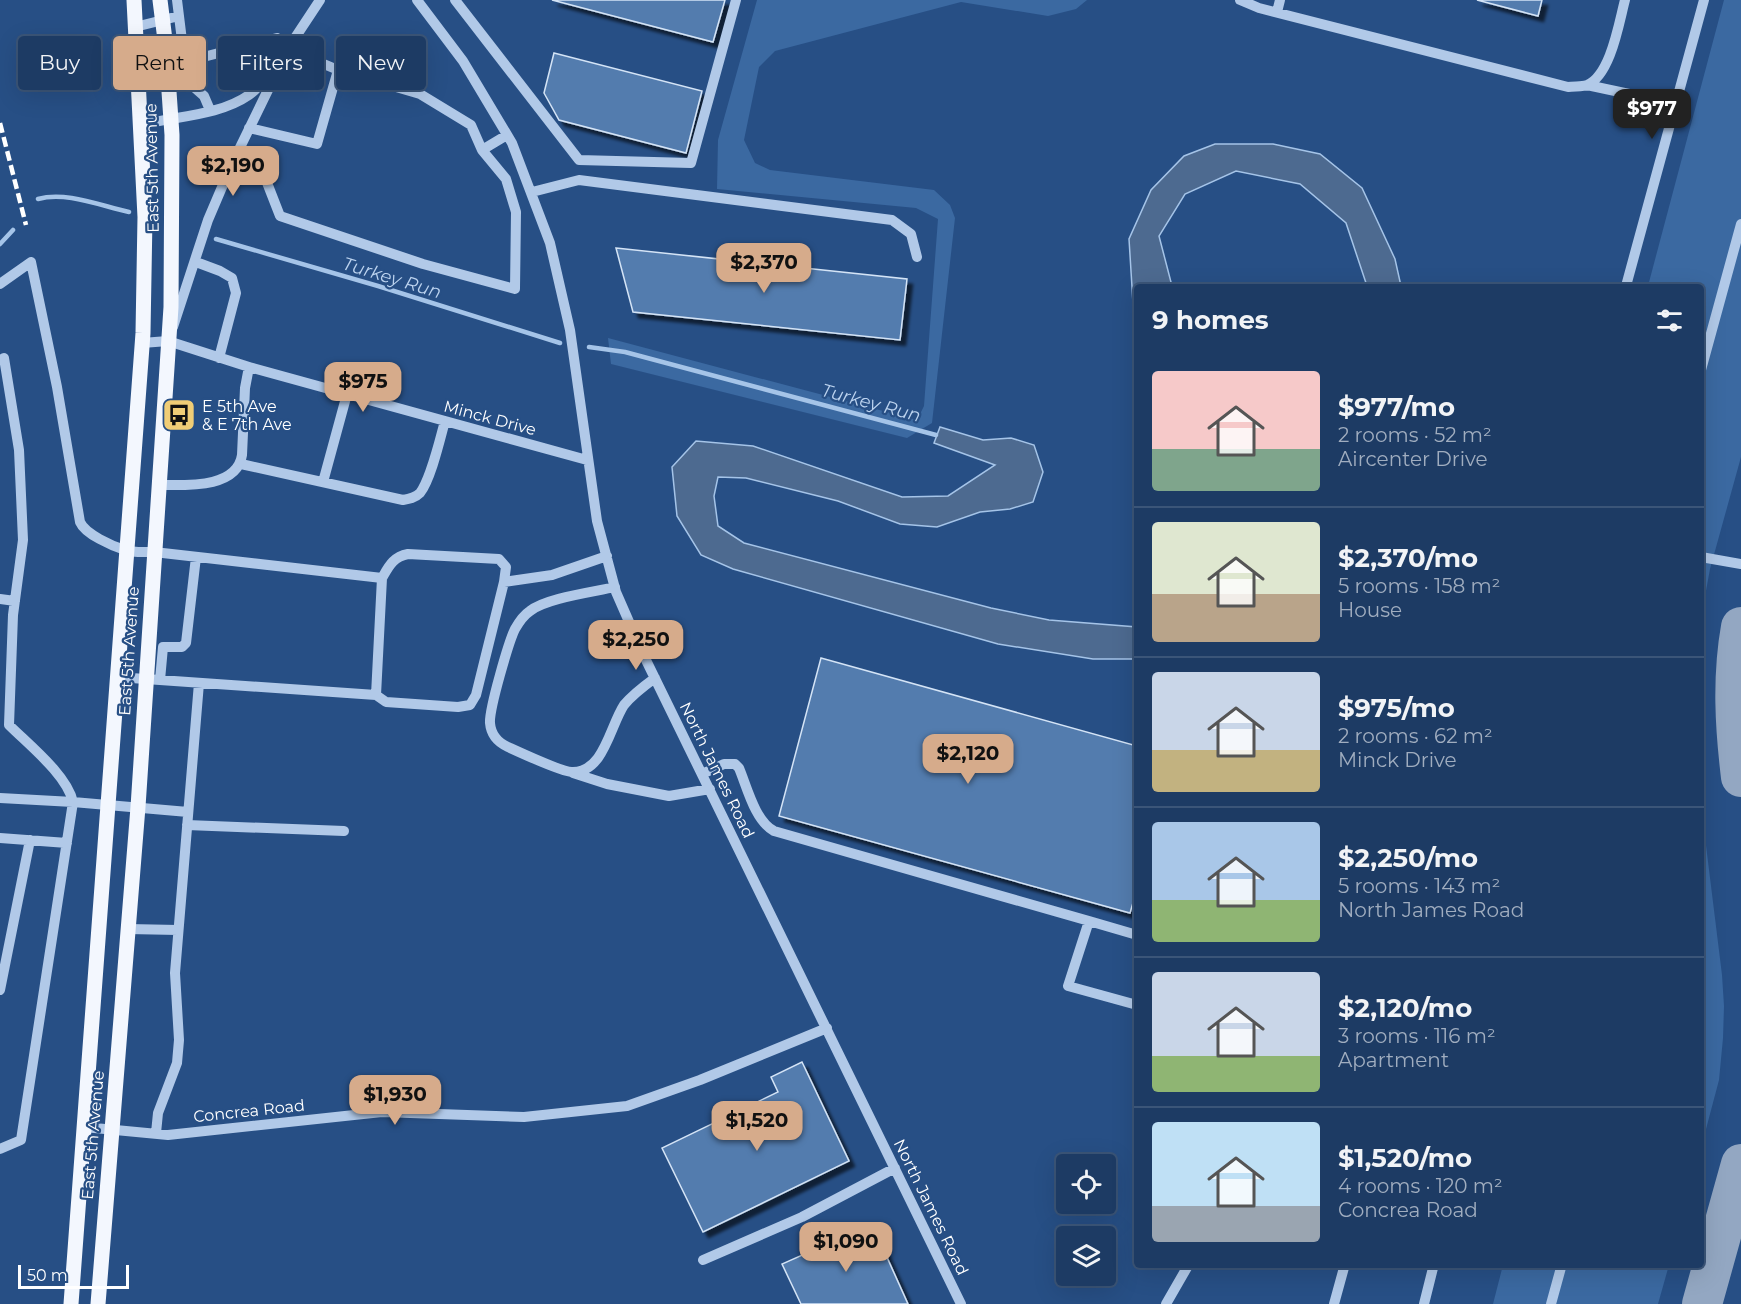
<!DOCTYPE html>
<html lang="en">
<head>
<meta charset="utf-8">
<style>
  :root { --surface:#1d3b64; --page:#2a466d; --text:#f1f3f6; --muted:#a0adbf; --line:#3b5578; --accent:#d6ab8b }
  body { margin:0; font-family:Montserrat,sans-serif; background:var(--page); color:var(--text); height:100vh; display:flex; flex-direction:column; font-size:22px; white-space:nowrap }
  * { box-sizing:border-box; margin:0 }
  p { font-size:20px; color:var(--muted) }
  .icon { flex:none; width:33px; height:33px; fill:none; stroke:currentColor; stroke-width:2; stroke-linecap:round; stroke-linejoin:round }
  .map { position:relative; flex:1; overflow:hidden }
  .side { position:absolute; left:1134px; top:284px; width:570px; height:984px; display:flex; flex-direction:column; background:var(--surface); border-radius:6px; box-shadow:0 6px 24px #0002,0 0 0 2px var(--line) }
  .side>* { flex:none }
  .banner { position:absolute; left:18px; top:36px; width:570px; height:54px; display:flex; gap:12px }
  .controls { position:absolute; left:1056px; top:1154px; display:grid; gap:12px }
  .controls a { display:grid; place-items:center; width:60px; height:60px; border-radius:6px; background:var(--surface); box-shadow:0 6px 24px #0002,0 0 0 2px var(--line); font-size:30px }
  .scale { position:absolute; left:18px; bottom:15px; width:111px; box-sizing:border-box; padding-left:6px; border:3px solid #fff; border-top:0; font-size:16px; line-height:21px; white-space:nowrap; color:#fff; -webkit-text-stroke:4px #274f85; paint-order:stroke }
  .price { position:absolute; translate:-50% -51px; padding:0 14px; border-radius:12px; background:var(--accent); color:#111; font-size:20px; line-height:39px; filter:drop-shadow(0 2px 3px #0008) }
  .price::after { content:''; position:absolute; left:50%; top:36px; width:18px; height:14px; margin-left:-9px; background:inherit; clip-path:polygon(0 0,100% 0,50% 100%) }
  .price.on { background:#222; color:#fff }
  ul { padding:0; list-style:none }
  li { display:flex; align-items:center; gap:18px; height:150px; padding:0 18px }
  li+li { border-top:2px solid var(--line) }
  li span { display:grid; place-items:center; flex:none; width:168px; height:120px; border-radius:6px; color:#555 }
  li>.icon { margin-inline-start:auto }
  span .icon { width:72px; height:72px; fill:#fffc; stroke-width:1 }
  li b { font-size:26px }
  h2 { display:flex; justify-content:space-between; align-items:center; height:72px; padding:0 18px; font-size:26px }
  .chip { padding:0 21px; border-radius:6px; background:var(--surface); box-shadow:0 6px 24px #0002,0 0 0 2px var(--line); font-size:21px; line-height:54px }
  .chip.on { background:var(--accent); color:#111 }
  .map>svg:first-child { display:block }
  .green { fill:#3b69a1 }
  .water { fill:#4d6a90; stroke:#a5c4e8; stroke-width:1.5 }
  .lines { fill:none; stroke-linecap:round; stroke-linejoin:round }
  .stream { stroke:#a5c4e8; stroke-width:4.5 }
  .taxiway { stroke:#93a7c2; stroke-width:40 }
  .building { fill:#537bae; stroke:#d4e4f6; stroke-width:1.5; filter:url(#shadow) }
  .minor { stroke:#b1c9e8; stroke-width:10 }
  .major { stroke:#f3f7fe; stroke-width:15 }
  .rail { stroke:#fff; stroke-width:4.5; stroke-dasharray:10 4.5; stroke-linecap:butt }
  .labels { text-anchor:middle; dominant-baseline:central; stroke-width:4.5; stroke-linejoin:round; paint-order:stroke }
  .street-label { font-size:16px; fill:#fff; stroke:#274f85 }
  .poi-label { font-size:16px; fill:#fff; stroke:#274f85; text-anchor:start }
  .water-label { font-size:18px; font-style:italic; fill:#bcd3ef; stroke:#274f85 }
</style>
</head>
<body>
<div class="map">
<svg width="1741" height="1304" viewBox="0 0 1741 1304">
  <defs>
    <filter id="shadow"><feDropShadow dx="5.5" dy="5.5" stdDeviation="1.5" flood-color="#0009"/></filter>
  </defs>
  <rect width="100%" height="100%" fill="#274f85"/>
  <path class="green" d="M757,0h330l-11,9 -28,7 -87,-14 -186,49 -16,16 -15,73 11,23 15,7 164,20 16,15 5,13 -23,205 -25,15 -296,-74 -3,-26 309,82 7,-14 14,-187 -22,-11 -199,-19 1,-49z
    M1724,0h17v457l-31,112 -9,49v-332h-53z
    M1701,805l21,170 2,31 -1,32 -4,42 -18,68z
    M1503,1265h166l-11,39h-165z"/>
  <path class="water" d="M1215,144h58l47,10 42,34 33,71 6,27h-34l-21,-63 -46,-39 -64,-13 -51,23 -26,42 13,50h-35v25l-4,-8 -4,-64 22,-49 33,-34z
    M940,427l43,13 28,-2 23,7 9,27 -10,30 -23,7 -30,3 -43,15 -37,-3 -62,-23 -92,-23 -28,-1 -4,19 4,30 26,17 247,65 58,12 88,7v32h-44l-95,-15 -265,-75 -32,-14 -24,-39 -5,-49 24,-26 57,5 149,51 46,-1 47,-31 -61,-22z"/>
  <g class="lines">
    <path class="stream" d="M38,199c28,-8 63,7 91,13
      M216,239l162,47 182,57
      M0,244l13,-14
      M589,347l36,5 311,83"/>
    <path class="taxiway" d="M1741,627c-9,51 -6,100 0,150
      M1702,1304l39,-140"/>
  </g>
  <path class="building" d="M552,0h173l-12,42z
    M1477,0h65l-4,16z
    M554,53l148,38 -16,62 -127,-33 -15,-27z
    M616,248l291,31 -7,61 -267,-28z
    M821,658l316,88v143l-7,24 -351,-97z
    M802,1062l47,99 -146,71 -41,-84 116,-56 -7,-15z
    M872,1224l36,80h-107l-19,-40z"/>
  <g class="lines">
    <path class="minor" d="M177,0l10,81 17,15 6,14
      M417,0l46,61 49,82 38,100 20,87 27,191 19,71 28,64 317,648
      M455,0l124,160 112,3 45,-163
      M1240,0l19,8 309,79c6,-1 15,0 19,-2 24,-10 32,-63 38,-85
      M1277,12l3,-12
      M135,27l44,-11
      M285,53l35,-53
      M184,62l93,-24 11,11 50,21 82,24 51,31 11,25 24,29 10,33 -1,77 -92,-25 -143,-48 -16,-41 -33,-9
      M1587,85l89,19
      M141,125c34,-9 78,-9 108,-30 10,-7 17,-18 25,-28
      M249,128l68,16 21,-74
      M482,150l25,-15
      M532,192l47,-12 313,40 19,14 6,23
      M196,262l24,9 12,7 4,15 -17,65
      M0,284l31,-22 26,125 23,135c5,12 32,24 45,28 8,3 20,2 29,2l228,26c7,-12 11,-21 26,-24l91,5 7,8 -2,15 48,-7 55,-19
      M1626,286l78,-286
      M173,327l35,-107 23,-54 57,-117
      M142,343l26,-2 81,26 338,93
      M0,360l4,-2 15,92 4,90 -10,75 -4,110c20,20 58,50 64,77l-52,338 -21,9
      M1701,370l40,-146
      M241,464l162,36c6,-1 12,-2 17,-7 11,-14 20,-54 25,-72
      M323,482l24,-88
      M159,485c26,0 78,4 83,-30l3,-67 4,-21
      M1701,557l40,7
      M382,578l-6,117 10,7 72,5 12,-2 6,-10 28,-113
      M615,587c-21,5 -69,11 -85,24 -6,4 -11,11 -15,18 -6,12 -26,80 -25,94 1,12 7,19 18,24 11,5 56,26 65,25 31,0 37,-46 51,-67 9,-11 20,-19 31,-27
      M0,599l15,2
      M117,677l259,18
      M160,680l3,-33h19l4,-4 10,-86
      M573,773l34,11 62,12 41,-7
      M702,774l22,-10h11l4,4c8,19 16,53 35,63l315,90
      M0,798l73,4 115,10
      M187,825l157,6
      M0,838l67,5
      M128,929l50,1
      M1137,935l-48,-14 -21,65 69,19
      M0,990l30,-150
      M84,1127l84,8 214,-23 142,5 103,-11 73,-26 127,-52
      M156,1133l2,-20 19,-50 2,-23 -4,-67 24,-290
      M703,1260l99,-43 93,-49
      M1166,1304l23,-40
      M1334,1304l11,-40
      M1424,1304l10,-40
      M1551,1304l11,-40"/>
    <path class="major" d="M71,1304l72,-971 2,-116 -11,-217
      M98,1304l40,-497 33,-500 1,-172 -6,-87 -6,-48"/>
    <path class="rail" d="M0,123l26,102"/>
  </g>
  <defs>
    <symbol id="bus-square" viewBox="-11 -11 22 22"><rect x="-9" y="-9" width="18" height="18" rx="4" fill="#f0cd76" stroke="#274f85"/><path d="M-5-6H5V4H4V6H2V4H-2V6H-4V4H-5ZM-3.5-4V0h7V-4ZM-3.5 1.2v1.5H-2V1.2ZM2 1.2v1.5H3.5V1.2Z" fill="#111"/></symbol>
  </defs>
  <g fill-rule="evenodd">
    <use href="#bus-square" x="160" y="396" width="38" height="38"/>
  </g>
  <g class="labels">
    <g class="street-label">
      <text transform="translate(152 168) rotate(-91)">East 5th Avenue</text>
      <text transform="translate(490 418) rotate(15)">Minck Drive</text>
      <text transform="translate(129 651) rotate(-86)">East 5th Avenue</text>
      <text transform="translate(717 770) rotate(64)">North James Road</text>
      <text transform="translate(249 1111) rotate(-6)">Concrea Road</text>
      <text transform="translate(93 1135) rotate(-85)">East 5th Avenue</text>
      <text transform="translate(931 1207) rotate(64)">North James Road</text>
    </g>
    <g class="poi-label">
      <text x="202" y="406">E 5th Ave<tspan x="202" dy="18">&amp; E 7th Ave</tspan></text>
    </g>
    <g class="water-label">
      <text transform="translate(392 278) rotate(17)">Turkey Run</text>
      <text transform="translate(871 403) rotate(15)">Turkey Run</text>
    </g>
  </g>
</svg>
<div class="controls">
<a><svg class="icon" aria-label="locate" viewBox="0 0 24 24"><circle cx="12" cy="12" r="6"/><path d="M12 2v4M12 18v4M2 12h4M18 12h4"/></svg></a>
<a><svg class="icon" aria-label="layers" viewBox="0 0 24 24"><path d="M12 4l9 5-9 5-9-5zM3 14l9 5 9-5"/></svg></a>
</div>
<div class="scale">50 m</div>
<b class="price on" style="left:1652px;top:140px">$977</b>
<b class="price" style="left:233px;top:197px">$2,190</b>
<b class="price" style="left:764px;top:294px">$2,370</b>
<b class="price" style="left:363px;top:413px">$975</b>
<b class="price" style="left:636px;top:671px">$2,250</b>
<b class="price" style="left:968px;top:785px">$2,120</b>
<b class="price" style="left:395px;top:1126px">$1,930</b>
<b class="price" style="left:757px;top:1152px">$1,520</b>
<b class="price" style="left:846px;top:1273px">$1,090</b>
<div class="banner">
<a class="chip">Buy</a>
<a class="chip on">Rent</a>
<a class="chip">Filters</a>
<a class="chip">New</a>
</div>
<section class="side">
<h2>9 homes<svg class="icon" aria-label="filters" viewBox="0 0 24 24"><path d="M4 7h16M4 17h16"/><circle cx="9" cy="7" r="2"/><circle cx="15" cy="17" r="2"/></svg></h2>
<ul>
<li><span style="background:linear-gradient(#f6c9c9 65%,#7fa58c 0)"><svg class="icon" aria-label="home" viewBox="0 0 24 24"><path d="M3 11l9-7 9 7M6 9v11h12V9"/></svg></span><div><b>$977/mo</b><p>2 rooms · 52 m²</p><p>Aircenter Drive</p></div></li>
<li><span style="background:linear-gradient(#dfe7d0 60%,#b9a48a 0)"><svg class="icon" aria-label="home" viewBox="0 0 24 24"><path d="M3 11l9-7 9 7M6 9v11h12V9"/></svg></span><div><b>$2,370/mo</b><p>5 rooms · 158 m²</p><p>House</p></div></li>
<li><span style="background:linear-gradient(#c9d6e8 65%,#c2b280 0)"><svg class="icon" aria-label="home" viewBox="0 0 24 24"><path d="M3 11l9-7 9 7M6 9v11h12V9"/></svg></span><div><b>$975/mo</b><p>2 rooms · 62 m²</p><p>Minck Drive</p></div></li>
<li><span style="background:linear-gradient(#a9c7e8 65%,#8fb573 0)"><svg class="icon" aria-label="home" viewBox="0 0 24 24"><path d="M3 11l9-7 9 7M6 9v11h12V9"/></svg></span><div><b>$2,250/mo</b><p>5 rooms · 143 m²</p><p>North James Road</p></div></li>
<li><span style="background:linear-gradient(#c9d6e8 70%,#8fb573 0)"><svg class="icon" aria-label="home" viewBox="0 0 24 24"><path d="M3 11l9-7 9 7M6 9v11h12V9"/></svg></span><div><b>$2,120/mo</b><p>3 rooms · 116 m²</p><p>Apartment</p></div></li>
<li><span style="background:linear-gradient(#bfe0f5 70%,#9aa5b1 0)"><svg class="icon" aria-label="home" viewBox="0 0 24 24"><path d="M3 11l9-7 9 7M6 9v11h12V9"/></svg></span><div><b>$1,520/mo</b><p>4 rooms · 120 m²</p><p>Concrea Road</p></div></li>
</ul>
</section>
</div>
</body>
</html>
